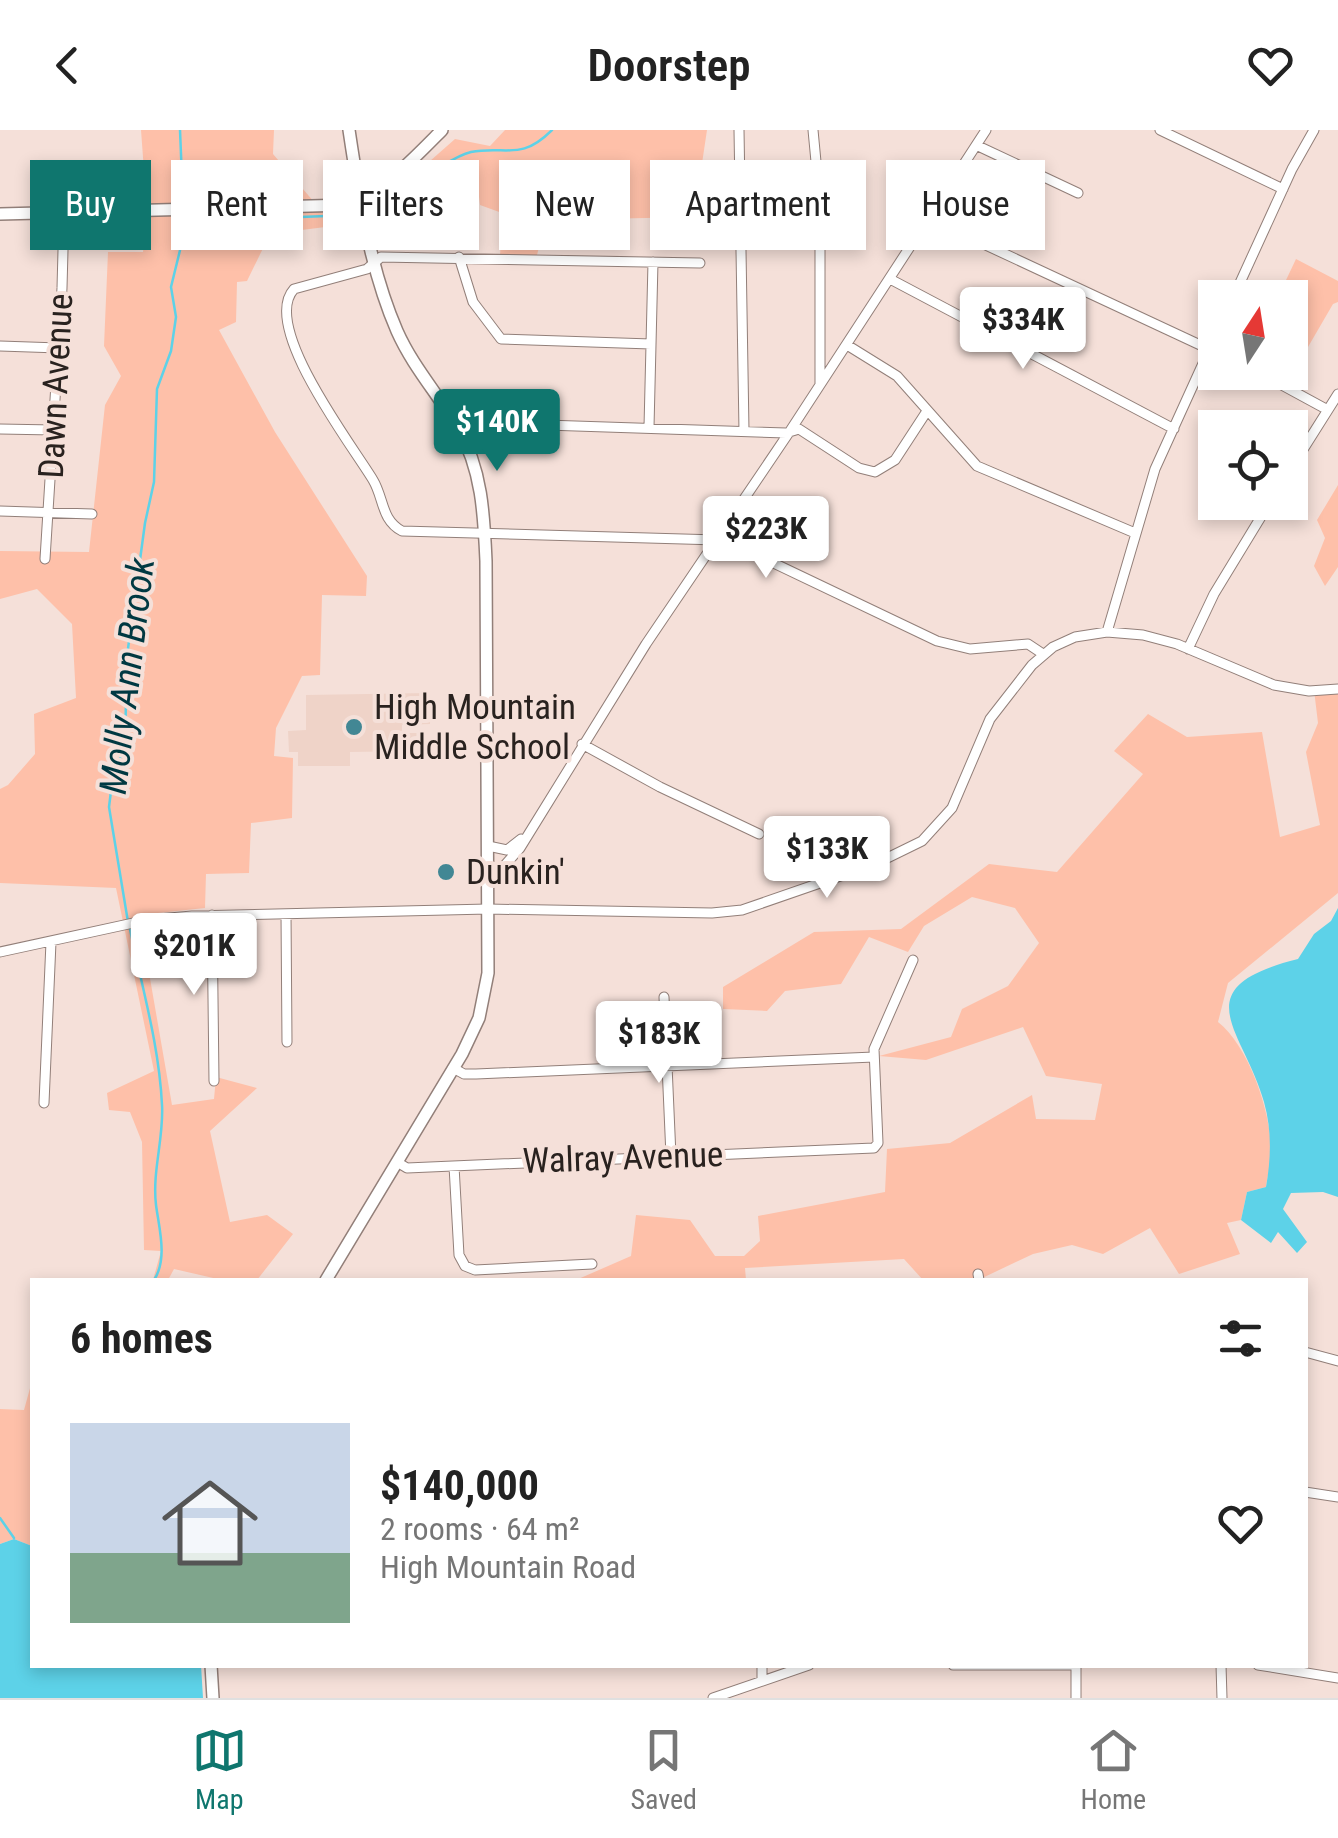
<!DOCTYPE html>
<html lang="en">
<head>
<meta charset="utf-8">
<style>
  :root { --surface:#fff; --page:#f6f6f6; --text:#222; --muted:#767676; --line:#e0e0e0; --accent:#0f766e }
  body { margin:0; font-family:"Roboto Condensed",sans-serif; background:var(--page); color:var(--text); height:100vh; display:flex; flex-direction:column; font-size:38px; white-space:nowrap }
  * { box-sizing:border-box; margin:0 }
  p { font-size:32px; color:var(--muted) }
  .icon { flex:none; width:55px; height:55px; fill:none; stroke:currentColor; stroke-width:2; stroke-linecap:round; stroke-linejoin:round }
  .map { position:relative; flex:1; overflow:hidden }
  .details { position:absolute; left:30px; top:1148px; width:1278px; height:390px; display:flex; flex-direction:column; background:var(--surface); border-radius:0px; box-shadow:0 5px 15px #0003 }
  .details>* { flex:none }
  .banner { position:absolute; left:30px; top:30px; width:1280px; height:90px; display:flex; gap:20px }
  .needle { width:65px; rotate:12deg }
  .fabs { position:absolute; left:1198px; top:150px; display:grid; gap:20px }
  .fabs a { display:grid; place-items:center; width:110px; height:110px; border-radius:0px; background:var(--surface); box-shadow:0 5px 15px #0003; font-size:50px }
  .price { position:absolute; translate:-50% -85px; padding:0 22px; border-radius:10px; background:#fff; color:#222; font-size:32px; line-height:65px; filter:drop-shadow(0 2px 5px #0008) }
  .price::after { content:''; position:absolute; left:50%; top:60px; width:30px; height:22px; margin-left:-15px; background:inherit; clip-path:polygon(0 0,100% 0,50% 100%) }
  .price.selected { background:var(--accent); color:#fff }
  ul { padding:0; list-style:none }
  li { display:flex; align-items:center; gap:30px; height:250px; padding:0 40px }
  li+li { border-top:2px solid var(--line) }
  li span { display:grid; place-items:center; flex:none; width:280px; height:200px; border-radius:0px; color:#555 }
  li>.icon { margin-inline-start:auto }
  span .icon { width:120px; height:120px; fill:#fffc; stroke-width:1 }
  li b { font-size:42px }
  h2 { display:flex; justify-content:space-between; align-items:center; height:120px; padding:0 40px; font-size:42px }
  .pill { padding:0 35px; border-radius:0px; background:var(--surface); box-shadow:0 5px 15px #0003; font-size:35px; line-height:90px }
  .pill.selected { background:var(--accent); color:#fff }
  header { display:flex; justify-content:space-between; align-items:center; height:130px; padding:0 40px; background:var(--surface); font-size:45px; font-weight:600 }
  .menu { display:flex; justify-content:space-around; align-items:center; height:140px; border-top:2px solid var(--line); background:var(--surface); font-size:28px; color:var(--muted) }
  .menu a { display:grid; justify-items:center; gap:5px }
  .menu .selected { color:var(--accent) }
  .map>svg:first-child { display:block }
  .built { fill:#efd3c8 }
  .green { fill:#fec0a9 }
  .water { fill:#5dd2e8 }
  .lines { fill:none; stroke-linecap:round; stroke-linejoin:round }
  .stream { stroke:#5dd2e8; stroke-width:2.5 }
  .street-casing { stroke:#927f79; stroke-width:11 }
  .secondary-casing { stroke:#927f79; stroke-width:14 }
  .street { stroke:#fff; stroke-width:9 }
  .secondary { stroke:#fff; stroke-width:11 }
  .poi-dot { fill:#428794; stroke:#f5e0d9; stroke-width:4 }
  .labels { text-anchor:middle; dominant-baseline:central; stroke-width:8; stroke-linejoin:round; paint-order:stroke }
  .street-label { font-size:35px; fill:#29221f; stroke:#f5e0d9 }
  .poi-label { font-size:35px; fill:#29221f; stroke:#f5e0d9; text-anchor:start }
  .water-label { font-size:38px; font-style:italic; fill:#003942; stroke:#f5e0d9 }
</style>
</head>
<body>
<header><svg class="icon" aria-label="back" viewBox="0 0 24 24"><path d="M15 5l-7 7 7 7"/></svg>Doorstep<svg class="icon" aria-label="heart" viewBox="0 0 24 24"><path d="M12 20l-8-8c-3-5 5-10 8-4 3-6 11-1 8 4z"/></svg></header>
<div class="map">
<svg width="1338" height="1568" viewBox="0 0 1338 1568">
  <rect width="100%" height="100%" fill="#f5e0d9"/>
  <path class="built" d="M429,563l1,31 -28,1v8h15v18l-67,1v14h-52v-14h-9l-1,-21 18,-1v-35z"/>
  <path class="green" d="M141,0h133l-1,24 53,62 19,1 4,7 -79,10 -23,47 -10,1 -1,40 -17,8 56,102 92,144 -1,20 -44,-1 -2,80 -18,1 -26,52 -2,28 19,2 -1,60 -41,5 -2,50 -43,1 -1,34 -66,7 33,190 42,-6 2,-22 41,11 -47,43 20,91 37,-7 26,19 -36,46h-35l-48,-11 -6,11h-15l8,-29 -17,-1 -2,-108 -12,-30 -21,-2 -2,-17 47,-22 -38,-183 -116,-5v-94l8,-4 27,-31 -1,-40 42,-16 -4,-74 -35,-35 -37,10v-48l89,1 16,-147 16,-29 -17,-30 4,-94h35l4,-40z
    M505,0h202l-13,87 -96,2v-48l-40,1 -22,87 -36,-2 2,-44 -22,-8 -4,-33 -54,7 -24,35 -16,4 -3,-12 76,-67 35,7z
    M1296,129l42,22v21l-5,2 -25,43 -18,-9v-40l-12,-1z
    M1338,355v82l-13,19 -11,-20 11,-28 -8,-18z
    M1314,560l24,1v202l-110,90 -10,39c31,24 55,94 53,134 0,10 -4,21 -5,31l-19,5 -6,28 -14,3 13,31 -61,20 -29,-46 -47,26 -31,-9 -39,9 -55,26h-55l-19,-21 -159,9 1,12h-170l55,-24 5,-41 54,5 25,36h29l16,-15 -2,-25 127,-24 2,-43 63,-6 82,-48 4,24 59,1 7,-36 -56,-8 -23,-49 -97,33 -47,-4 72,-19 11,-28 46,-23 31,-43 -24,-35 -43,-11 -48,29 -16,26 -39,-15 -28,47 -56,7 -18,20 -44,-2v-22l91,-55 87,-3 88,-65 68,8 86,-98 -29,-23 34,-37 39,23 75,-5 18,105 40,-12 -14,-73 12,-29z
    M32,1251v165l-18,-7 -14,5v-135l24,1z"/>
  <path class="water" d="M1338,778v289l-15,-5 -32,1 -8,16 24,33 -10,11 -19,-21 -7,11 -30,-23 6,-28 19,-5c5,-28 6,-57 -2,-85 -20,-72 -83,-114 34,-143l16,-25 17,-13z
    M14,1409l18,7v119h169l2,33h-203v-154z"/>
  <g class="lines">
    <path class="stream" d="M180,0l3,73
      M376,81c24,-14 72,-54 95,-59 35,-7 49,10 81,-22
      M180,119l70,-30 103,-4
      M128,792l-19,-115 3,-24 13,-39 2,-88 18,-133 9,-41 3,-93 14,-38 5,-34 -5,-30 12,-49v-22
      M130,799c12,59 29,115 32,176 2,33 -10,66 -6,100 3,23 12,54 -2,75
      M0,1388l14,20"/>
    <defs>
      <path id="street" d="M739,0l5,301
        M813,0l7,74v179
        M1160,0l123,59
        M978,16l100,47
        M930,89l283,132
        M459,127l14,45 28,37 150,5
        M700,133l-319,-6 -14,12 -73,20c-34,37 58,156 79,191 11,18 8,40 29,51l316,9 45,18 174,83 33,8 58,-5 15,10
        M890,149l284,150
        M1233,168l59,-129 22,-39
        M847,215l50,31 80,90 158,67
        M0,216l59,2
        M1258,242l68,37
        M454,292l332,11 13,-4 60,39 16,4 20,-12 32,-49
        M649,297l4,-165
        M0,299l54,1
        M1290,340l48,-76
        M0,381l92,3
        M45,429l17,-271 2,-75
        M1107,502l48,-163 60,-132
        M1188,519l26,-55 56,-92
        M582,614l78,43 99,47
        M488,716l19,4 14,-11
        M489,744l16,-9 15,-17 126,-204 144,-213 196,-301
        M286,784l1,128
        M212,785l2,166
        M0,822l147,-32 45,-4 296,-7 224,4 30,-3 133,-46 47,-23 30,-33 38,-89 42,-54 21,-18 22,-10 32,-5 36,3 34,9 97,41 35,6 29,-2
        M664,867l7,159
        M453,938l11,6h12l398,-17
        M44,973l7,-161
        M397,1032l10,6 467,-20 4,-5 -4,-94 39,-89
        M454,1036l5,89 6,11 10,4 117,-6
        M978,1144l1,6
        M1305,1222l33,9
        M1305,1362l33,5
        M762,1535v16
        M953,1535h117
        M1221,1535l1,33
        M1258,1535l80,13
        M713,1568l96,-33
        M1076,1568v-33"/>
      <path id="secondary" d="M0,84l348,-9c32,-10 70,-51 94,-75
        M326,1150l136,-226 17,-36 9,-45 -2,-412c-2,-46 -4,-92 -28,-133 -20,-34 -45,-61 -61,-97 -27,-62 -38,-134 -48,-201
        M211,1535l2,33"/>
    </defs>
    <use href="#street" class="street-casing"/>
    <use href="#secondary" class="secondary-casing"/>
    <use href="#street" class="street"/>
    <use href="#secondary" class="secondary"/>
  </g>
  <g class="poi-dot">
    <circle cx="354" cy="597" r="10"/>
    <circle cx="446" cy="742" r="10"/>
  </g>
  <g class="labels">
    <g class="street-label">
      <text transform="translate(56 256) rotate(-87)">Dawn Avenue</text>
      <text transform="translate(623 1028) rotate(-2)">Walray Avenue</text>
    </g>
    <g class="poi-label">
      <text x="374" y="577">High Mountain<tspan x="374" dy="40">Middle School</tspan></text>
      <text x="466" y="742">Dunkin'</text>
    </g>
    <g class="water-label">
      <text transform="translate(127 546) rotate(-83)">Molly Ann Brook</text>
    </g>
  </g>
</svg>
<div class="fabs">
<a><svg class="needle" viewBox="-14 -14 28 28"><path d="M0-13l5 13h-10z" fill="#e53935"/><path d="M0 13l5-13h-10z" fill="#767676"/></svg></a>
<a><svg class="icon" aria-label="locate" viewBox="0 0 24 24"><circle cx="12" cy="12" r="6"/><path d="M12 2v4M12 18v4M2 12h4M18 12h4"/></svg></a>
</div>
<b class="price" style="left:1023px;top:242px">$334K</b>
<b class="price selected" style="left:497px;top:344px">$140K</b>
<b class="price" style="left:766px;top:451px">$223K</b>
<b class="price" style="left:827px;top:771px">$133K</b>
<b class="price" style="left:194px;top:868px">$201K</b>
<b class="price" style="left:659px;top:956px">$183K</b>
<div class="banner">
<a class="pill selected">Buy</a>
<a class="pill">Rent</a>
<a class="pill">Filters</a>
<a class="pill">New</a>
<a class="pill">Apartment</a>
<a class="pill">House</a>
</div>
<section class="details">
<h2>6 homes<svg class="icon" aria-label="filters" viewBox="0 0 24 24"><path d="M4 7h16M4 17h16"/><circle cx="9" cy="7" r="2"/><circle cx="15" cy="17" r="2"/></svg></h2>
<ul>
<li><span style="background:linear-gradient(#c9d6e8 65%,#7fa58c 0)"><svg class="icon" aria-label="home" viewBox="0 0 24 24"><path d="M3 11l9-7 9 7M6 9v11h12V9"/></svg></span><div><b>$140,000</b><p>2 rooms · 64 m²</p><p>High Mountain Road</p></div><svg class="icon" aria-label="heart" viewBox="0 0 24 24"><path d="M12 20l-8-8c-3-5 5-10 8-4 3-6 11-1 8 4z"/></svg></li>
</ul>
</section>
</div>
<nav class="menu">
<a class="selected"><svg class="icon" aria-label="map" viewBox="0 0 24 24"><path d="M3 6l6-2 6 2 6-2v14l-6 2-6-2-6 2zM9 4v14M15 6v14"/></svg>Map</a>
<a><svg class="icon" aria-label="saved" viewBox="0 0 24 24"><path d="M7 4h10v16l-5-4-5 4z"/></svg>Saved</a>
<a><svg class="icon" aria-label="home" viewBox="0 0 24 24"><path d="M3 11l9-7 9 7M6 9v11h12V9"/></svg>Home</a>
</nav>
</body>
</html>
